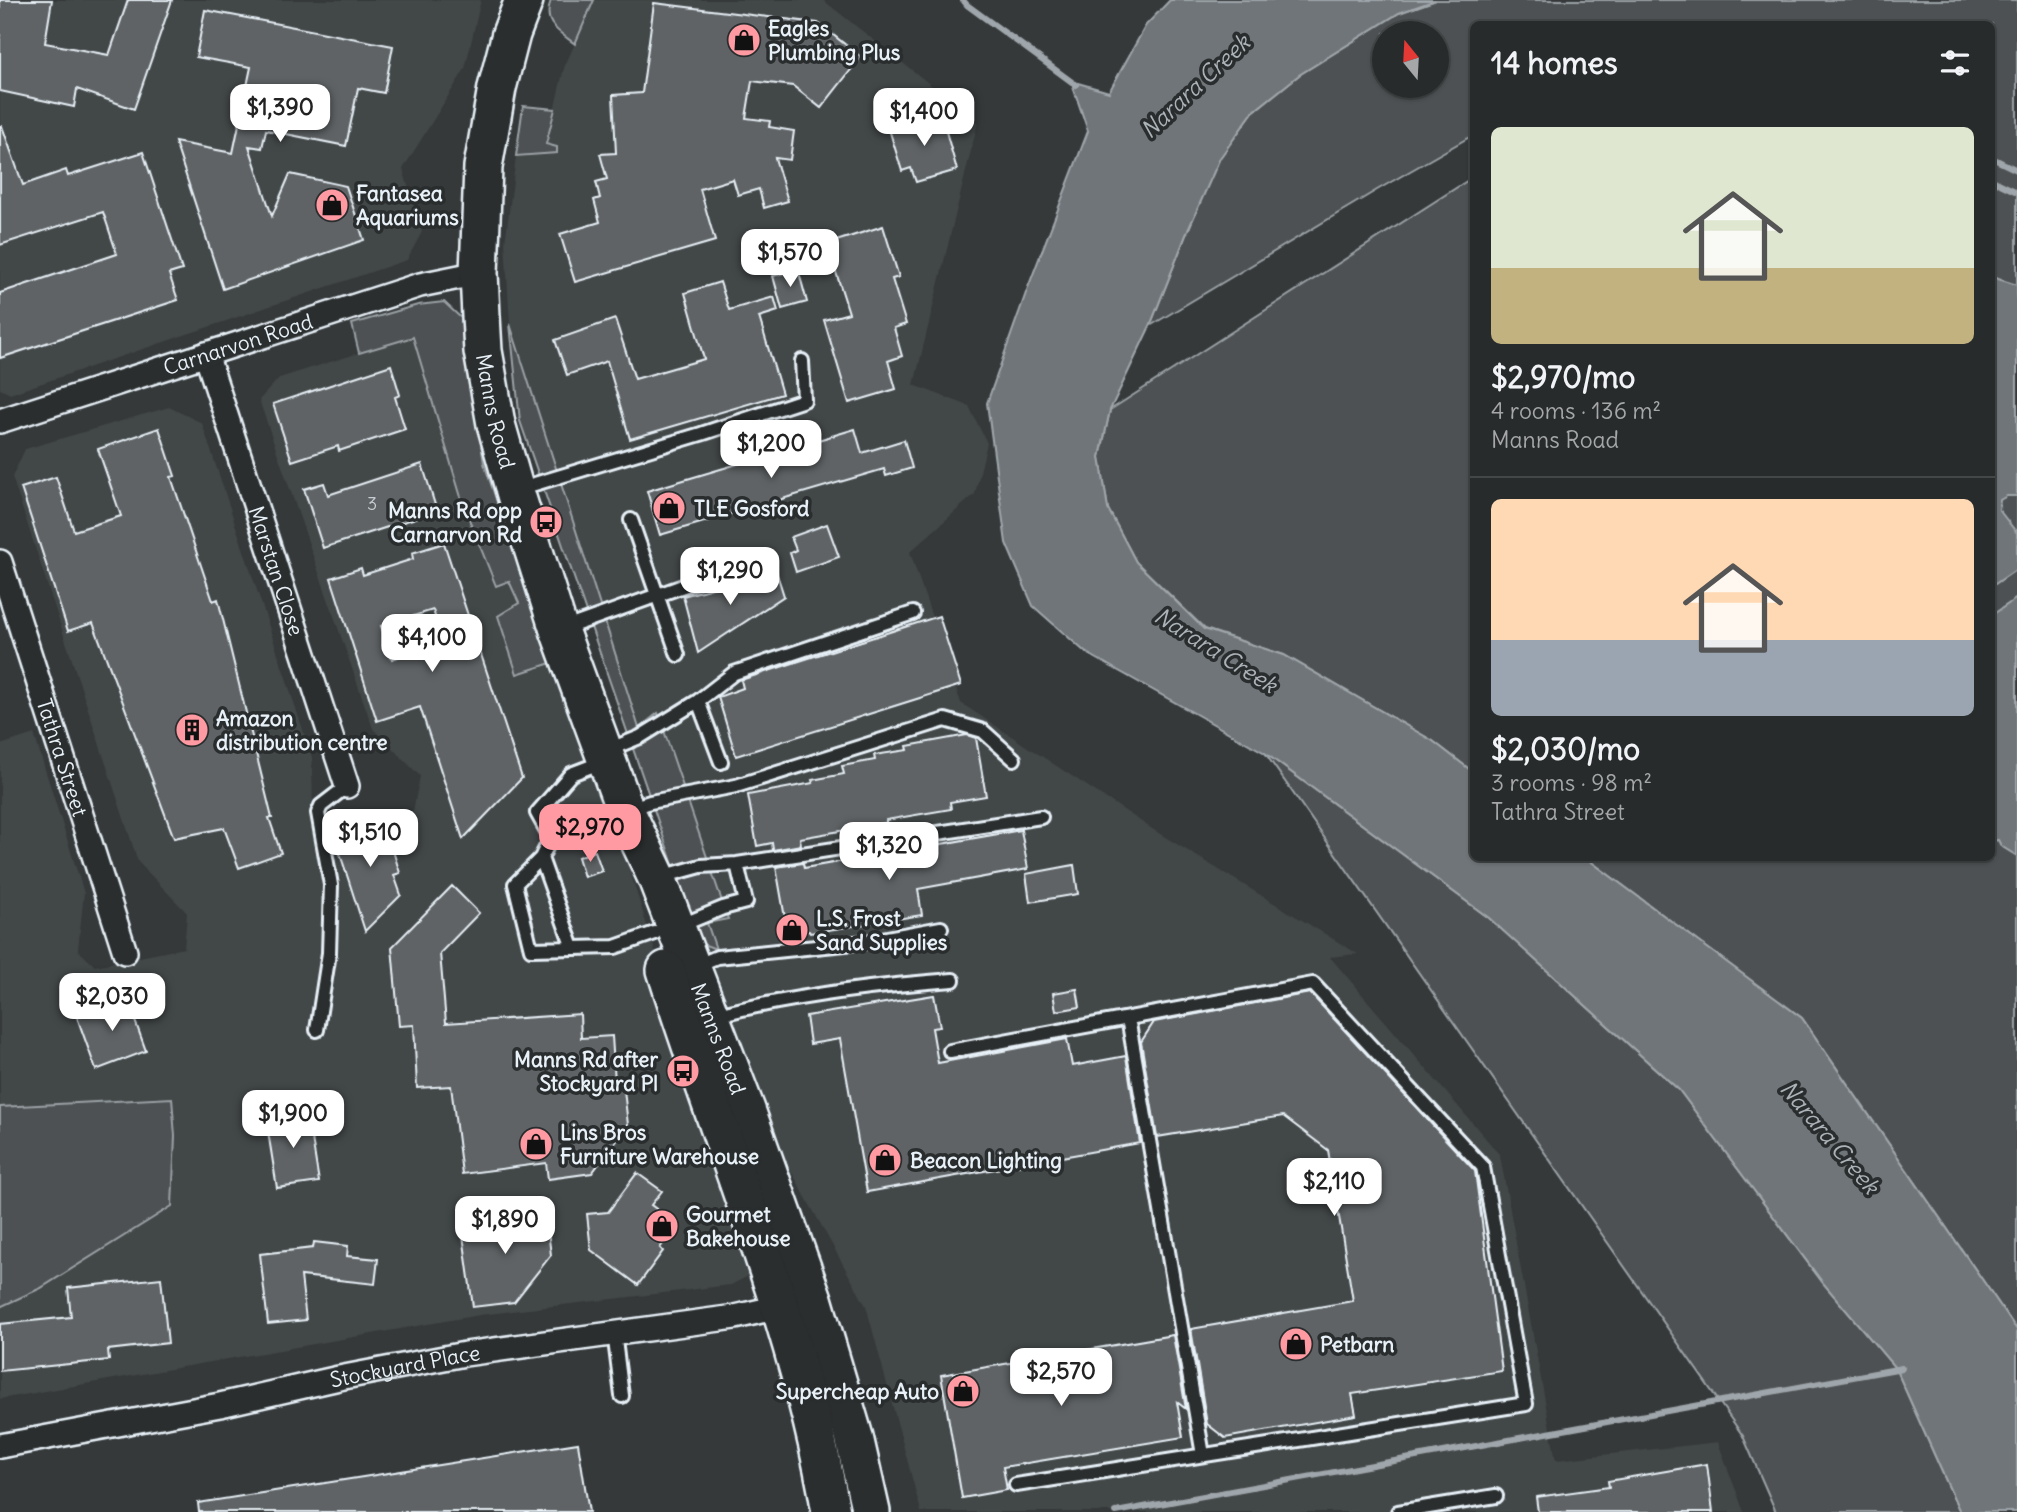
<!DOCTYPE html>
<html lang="en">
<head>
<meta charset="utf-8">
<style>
  :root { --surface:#282b2c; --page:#343738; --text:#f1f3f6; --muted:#a5a7a9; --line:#444748; --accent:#ff9aa2 }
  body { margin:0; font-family:Delius,sans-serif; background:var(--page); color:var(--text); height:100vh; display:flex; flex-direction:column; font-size:26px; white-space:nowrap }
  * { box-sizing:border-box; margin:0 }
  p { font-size:23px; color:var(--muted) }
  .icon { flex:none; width:38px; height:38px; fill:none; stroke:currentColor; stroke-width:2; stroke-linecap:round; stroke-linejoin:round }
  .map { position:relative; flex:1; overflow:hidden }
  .panel { position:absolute; left:1470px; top:21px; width:525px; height:840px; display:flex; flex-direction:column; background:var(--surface); border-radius:10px; box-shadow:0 2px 5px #0004,0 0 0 2px var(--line) }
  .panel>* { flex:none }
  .needle { width:46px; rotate:342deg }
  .fabs { position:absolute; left:1372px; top:21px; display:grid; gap:14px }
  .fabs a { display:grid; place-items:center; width:77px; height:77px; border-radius:50%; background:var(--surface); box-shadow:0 2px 5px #0004,0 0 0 2px var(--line); font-size:35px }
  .price { position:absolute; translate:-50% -60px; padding:0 16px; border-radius:14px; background:#fff; color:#222; font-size:23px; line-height:46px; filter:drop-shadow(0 2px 4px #0008) }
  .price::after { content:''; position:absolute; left:50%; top:42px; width:21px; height:16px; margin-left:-10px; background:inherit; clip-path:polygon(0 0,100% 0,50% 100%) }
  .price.on { background:var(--accent); color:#111 }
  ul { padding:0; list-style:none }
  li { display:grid; align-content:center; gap:14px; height:371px; padding:0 21px }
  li+li { border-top:2px solid var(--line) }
  li span { display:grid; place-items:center; height:217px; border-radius:10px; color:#555 }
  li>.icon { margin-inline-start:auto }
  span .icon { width:126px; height:126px; fill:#fffc; stroke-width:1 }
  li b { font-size:30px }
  h2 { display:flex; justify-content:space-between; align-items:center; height:84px; padding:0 21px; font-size:30px }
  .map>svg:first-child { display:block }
  .built { fill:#424647 }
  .green { fill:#4d5152; stroke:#9aa1a5; stroke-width:2; fill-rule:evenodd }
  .water { fill:#707579; stroke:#a0a7ac; stroke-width:2 }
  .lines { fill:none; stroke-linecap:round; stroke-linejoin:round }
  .stream { stroke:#a0a7ac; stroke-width:6 }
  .building { fill:#5f6365; stroke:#e8f1f8; stroke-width:2; fill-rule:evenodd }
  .lane-casing { stroke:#e8f1f8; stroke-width:18 }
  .street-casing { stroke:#e8f1f8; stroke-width:28 }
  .primary-casing { stroke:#e8f1f8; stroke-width:42 }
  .lane { stroke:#2a2d2e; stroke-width:12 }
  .street { stroke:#2a2d2e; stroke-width:23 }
  .primary { stroke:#2a2d2e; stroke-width:37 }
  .labels { text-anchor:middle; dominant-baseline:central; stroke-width:7; stroke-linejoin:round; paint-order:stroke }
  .number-label { font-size:18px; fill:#c6ced3 }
  .poi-label { font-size:21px; font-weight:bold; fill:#e8f1f8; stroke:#2a2d2e; text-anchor:start }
  .street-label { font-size:21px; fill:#e8f1f8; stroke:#2a2d2e }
  .water-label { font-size:23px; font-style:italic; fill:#acb3b8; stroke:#2a2d2e }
</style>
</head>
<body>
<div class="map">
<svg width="2017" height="1512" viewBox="0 0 2017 1512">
  <rect width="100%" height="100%" fill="#35393a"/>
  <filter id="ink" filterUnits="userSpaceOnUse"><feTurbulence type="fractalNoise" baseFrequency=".0143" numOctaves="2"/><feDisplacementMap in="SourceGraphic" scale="14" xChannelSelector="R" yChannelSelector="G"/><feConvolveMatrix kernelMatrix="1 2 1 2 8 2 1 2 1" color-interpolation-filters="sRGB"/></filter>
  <g filter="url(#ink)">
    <path class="built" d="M0,0h481l-16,69 -62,100 19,63 -15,28 -397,134 -10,-5z
      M594,0h229l155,122 -64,263 55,21 18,37 -12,51 -65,58 51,151 196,129 201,122 -28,3 170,198 56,305 162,-18 26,70h-823l-55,-206 -133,-240 -33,-123 15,5 -8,-26 20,-3 -69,-205 -19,15 -129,-405 -5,-81 11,-87 41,-3 -11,-9 18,-76z
      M413,336l50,168 33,82 13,-6 10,23 -2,71 34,-11 44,96 68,218 99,292 -31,16 -251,30 -480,84v-92l41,-19 134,-152 -4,-38 -171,9v-362l34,-11 50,159 -6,57 17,16 89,-18 3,-35 -49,-51 -126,-385 13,-28 144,-42 33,16 110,334 1,58 29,16 71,-20 7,-35 -47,-47 -114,-329 20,-22z"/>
    <path class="green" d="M551,0h43l-19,44c-17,-13 -33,-20 -24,-44z
      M1436,0h581v1330l-215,-312 -216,-160h406v-834h-518l-1,111 -96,55 -227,136 36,-91 33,-77 34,-46 46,-37 100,-62zM1384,33h53v53h-53z
      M523,106l32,3 -9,35 11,3v6l-41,3z
      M1473,177v595l-40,-31 -149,-86 -79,-26 -69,-67 -28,-53 -8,-52 10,-47z
      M444,302l17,16 23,145 67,200 -34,11 -19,-58 21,-13 -10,-22 -13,5 -33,-82 -50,-167 -54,16 -7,-29 66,-19z
      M510,324l129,404 19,-15 70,206 -21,4 9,26 -16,-6 -180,-522z
      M1265,753l224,165 190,172 144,193 73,86 64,143h-184l-33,-76z
      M172,1098l3,38 -3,70 -131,82 -41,19v-200z"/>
    <path class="water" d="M1170,0h266l-37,13 -100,62 -46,37 -33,46 -34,77 -36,91 -40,84 -10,47 8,52 28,53 68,67 80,26 149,86 40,31 1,86h112l216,160 215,312v182h-57l-64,-143 -73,-86 -144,-193 -190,-172 -224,-165 -180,-101 -52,-46 -27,-63 -19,-140 40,-113 61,-159 -17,-50 38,11 37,-67z
      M1992,277l25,8v211h-10l-7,4 -1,10 18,23v36l-25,17z
      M2017,598v258l-16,-10 -3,-6 -4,1 -2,-5v-221z"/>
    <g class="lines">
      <path class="stream" d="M963,0l4,5 109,80
        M1992,158l25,12
        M1992,180l25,12
        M1116,1512l786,-144"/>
    </g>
    <path class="building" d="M0,0h52l-7,43 64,12 19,-55h44l-38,109 -57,-20 -3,18 -74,-16z
      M654,3l164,20 43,34 -40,51 -28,-22 -41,-5 -6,37 24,3 -1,6 25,4 -4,29 -15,-2 13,43 -24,7 -5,-19 -21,6 -5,-16 -33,10 15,52 -140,41 -15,-48 40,-12 -6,-22 6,-2 -4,-16 11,-3 -7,-25 16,-1 -3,-58 29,-2z
      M205,10l188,36 -9,47 -26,-5 -12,58 -80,-16 -4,18 -13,-2 23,70 18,-42 56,12 18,54 -141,49 -48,-147 58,11 18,-86 -55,-10z
      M941,114l16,56 -41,12 -5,-14 -9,3 -13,-42z
      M0,126h2l21,59 43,-15 2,6 75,-24 39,118 -13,4 9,26 -178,58v-65l117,-39 -14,-42 -103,33z
      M883,226l16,51 -7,2 14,45 -12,4 8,28 -14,5 8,28 -47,14 -25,-83 25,-7 -22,-69z
      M798,269l9,33 -25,7 -9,-33z
      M720,282l9,28 45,-13 4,14 -19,6 23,77 -152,45 -23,-78 -40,14 -12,-35 60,-21 20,60 69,-20 -19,-66z
      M391,365l9,30 -5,2 10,32 -66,22 -1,-5 -46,15 -19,-57z
      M159,428l16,48 -4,1 42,124 5,-2 54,219h-3l12,35 -42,15 -15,-40 -50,10 -81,-215 -25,8 -47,-143 35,-11 18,54 47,-15 -23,-67z
      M855,429l7,24 42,-13 8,28 -26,8 -2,-7 -224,66 -13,-44z
      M422,464l15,47 -114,37 -19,-59 20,-6 4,12z
      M827,524l12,33 -43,15 -6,-19 6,-3 -5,-13z
      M444,543l78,235 -59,61 -43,-132 -43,14 -46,-143 30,-10 2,7 50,-16 -1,-6zM433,610l10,32 -51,17 -11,-33z
      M776,571l8,25 -86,57 -15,-57z
      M939,616l22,69 -225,71 -18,-59 25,-9 -2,-8z
      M967,735l9,3 10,58 -36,6 1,7 -65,11v3l-86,15 1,7 -28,5 -1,-7 -15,3 -9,-51 65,-12 -1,-3 32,-6 -2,-8 33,-6 -1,-5 34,-5 -1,-4z
      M383,819l17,54 -6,2 7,20 -36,36 -31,-96z
      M1021,830l7,39 -110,20 4,26 -112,18 -1,-2 -21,4 -12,-68 27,-4 1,5z
      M595,851l7,20 -18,6 -6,-20z
      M1074,865l4,29 -48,8 -4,-28z
      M452,886l27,27 -39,40 6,70 134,-9 1,24 31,-2 3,46 8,-1 5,44 -36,48 -44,6 -2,-16 -84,11 -11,-88 -34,2 -3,-63 -15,1 -7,-79z
      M1077,989l3,18 -24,4 -3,-18z
      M125,993l21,58 -50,19 -19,-53 29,-11 -2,-5z
      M1310,993l165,178 27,200 -150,23 4,21 -131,23 -18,-14 -16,-95 162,-28 -25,-151 -45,-34 -126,21 -16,-95 13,-20z
      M934,995l6,32 -8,1 6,35 129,-24 5,27 54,-10 14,87 -273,49 -27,-153 -30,5 -4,-28z
      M308,1113l11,69 -42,6 -11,-69z
      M637,1173l25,18 -11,14 27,20 -18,23 3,3 -25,34 -47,-35 -4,-36 21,-2z
      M523,1211l1,7 22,-3 5,40 -37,47 -41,5 -11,-79 23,-3 -2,-9z
      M314,1242l34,4 -1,10 31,3 -3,25 -74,-8 5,44 -38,4 -8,-70 53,-6z
      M161,1278l7,65 -60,7 1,10 -109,11v-47l71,-7 -3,-29z
      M1173,1335l13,74 -9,-7 6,35 -180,30 4,23 -45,8 -21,-123z
      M578,1443l11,69h-390l-1,-9z
      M1707,1464l6,48h-175l-2,-15 73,-10 -1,-6z"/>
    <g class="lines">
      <defs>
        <path id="lane" d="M518,489l183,-55 103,-34 -2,-39
          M631,520l47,135
          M563,629l190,-68
          M698,701l36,-28 179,-60
          M608,750l32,-13 58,-36 23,61
          M628,809l22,-7 86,-16 209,-66 38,11 31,28
          M541,858l10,-20 -14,-25 34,-39 34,-13
          M661,877l40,-11 36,-2 304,-47
          M679,926l44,-18 23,-6 -9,-38
          M573,948l-32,-90 -26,26 16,65 84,-2 40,-14
          M693,967l24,-10 148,-15 76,-14
          M713,1016c79,-20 159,-30 240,-36
          M1128,1018l75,437
          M317,1030l12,-77 2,-68 -13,-72 3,-7 26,-20
          M950,1051l363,-67 170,183 43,237 -510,81
          M614,1332l8,64
          M1398,1512l98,-16"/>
        <g id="street">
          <path id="s1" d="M206,354l141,432"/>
          <path id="s2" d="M0,421l420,-136 59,-12"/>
          <path id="s3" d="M0,562l125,390"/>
          <path id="s4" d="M0,1446l220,-41 119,-27 126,-24 270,-37 57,-13"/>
        </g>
        <g id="primary">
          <path id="s5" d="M524,0l-13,34 -14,54 -14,79 -4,106 2,43 2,35 13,73 21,74 42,132 66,180 32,68 89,232 67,189 41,138 17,75"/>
          <path d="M666,970c56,178 134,358 165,542"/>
        </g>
      </defs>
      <use href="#lane" class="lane-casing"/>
      <use href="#street" class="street-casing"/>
      <use href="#primary" class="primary-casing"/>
      <use href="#lane" class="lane"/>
      <use href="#street" class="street"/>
      <use href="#primary" class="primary"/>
    </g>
  </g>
  <defs>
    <symbol id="shop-disc" viewBox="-11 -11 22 22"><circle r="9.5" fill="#ff9aa2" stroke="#2a2d2e"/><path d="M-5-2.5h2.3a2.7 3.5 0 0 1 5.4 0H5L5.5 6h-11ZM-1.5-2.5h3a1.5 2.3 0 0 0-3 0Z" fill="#111"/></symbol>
    <symbol id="bus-disc" viewBox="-11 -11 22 22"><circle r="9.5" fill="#ff9aa2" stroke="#2a2d2e"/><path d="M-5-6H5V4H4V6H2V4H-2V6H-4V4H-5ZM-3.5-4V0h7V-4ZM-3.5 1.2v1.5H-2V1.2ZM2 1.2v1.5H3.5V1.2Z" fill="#111"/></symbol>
    <symbol id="building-disc" viewBox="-11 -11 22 22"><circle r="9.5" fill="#ff9aa2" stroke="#2a2d2e"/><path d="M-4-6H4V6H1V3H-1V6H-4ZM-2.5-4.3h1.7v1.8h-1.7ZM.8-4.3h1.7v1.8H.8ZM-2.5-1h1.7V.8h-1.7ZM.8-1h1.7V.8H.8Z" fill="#111"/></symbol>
  </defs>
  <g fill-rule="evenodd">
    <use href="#shop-disc" x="725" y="21" width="38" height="38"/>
    <use href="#shop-disc" x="313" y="186" width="38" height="38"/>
    <use href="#shop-disc" x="650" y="489" width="38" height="38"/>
    <use href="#bus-disc" x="527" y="503" width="38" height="38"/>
    <use href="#building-disc" x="173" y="711" width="38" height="38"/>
    <use href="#shop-disc" x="773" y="911" width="38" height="38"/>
    <use href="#bus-disc" x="664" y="1052" width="38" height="38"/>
    <use href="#shop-disc" x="517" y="1125" width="38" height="38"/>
    <use href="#shop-disc" x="866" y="1141" width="38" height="38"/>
    <use href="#shop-disc" x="643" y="1207" width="38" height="38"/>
    <use href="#shop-disc" x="1277" y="1325" width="38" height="38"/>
    <use href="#shop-disc" x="944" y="1372" width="38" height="38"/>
  </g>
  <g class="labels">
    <g class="number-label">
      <text x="372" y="503">3</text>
    </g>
    <g class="poi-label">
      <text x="768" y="28">Eagles<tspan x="768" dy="24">Plumbing Plus</tspan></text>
      <text x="356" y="193">Fantasea<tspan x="356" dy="24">Aquariums</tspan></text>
      <text x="694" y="508">TLE Gosford</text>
      <text x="522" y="510" text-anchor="end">Manns Rd opp<tspan x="522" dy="24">Carnarvon Rd</tspan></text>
      <text x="216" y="718">Amazon<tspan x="216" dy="24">distribution centre</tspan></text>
      <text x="816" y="918">L.S. Frost<tspan x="816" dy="24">Sand Supplies</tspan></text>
      <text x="658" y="1059" text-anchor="end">Manns Rd after<tspan x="658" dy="24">Stockyard Pl</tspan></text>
      <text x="560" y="1132">Lins Bros<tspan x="560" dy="24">Furniture Warehouse</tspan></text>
      <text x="910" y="1160">Beacon Lighting</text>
      <text x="686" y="1214">Gourmet<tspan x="686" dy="24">Bakehouse</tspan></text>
      <text x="1320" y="1344">Petbarn</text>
      <text x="939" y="1391" text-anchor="end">Supercheap Auto</text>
    </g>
    <g class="street-label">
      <text stroke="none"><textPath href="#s2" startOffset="250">Carnarvon Road</textPath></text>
      <text stroke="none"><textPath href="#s5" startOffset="418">Manns Road</textPath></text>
      <text stroke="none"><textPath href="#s1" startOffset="228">Marstan Close</textPath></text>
      <text stroke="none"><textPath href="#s3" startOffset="205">Tathra Street</textPath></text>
      <text stroke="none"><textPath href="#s5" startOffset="1085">Manns Road</textPath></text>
      <text stroke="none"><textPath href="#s4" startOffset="413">Stockyard Place</textPath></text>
    </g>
    <g class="water-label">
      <text transform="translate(1195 86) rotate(-43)">Narara Creek</text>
      <text transform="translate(1216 650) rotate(32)">Narara Creek</text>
      <text transform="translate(1830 1137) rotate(50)">Narara Creek</text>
    </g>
  </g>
</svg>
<div class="fabs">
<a><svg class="needle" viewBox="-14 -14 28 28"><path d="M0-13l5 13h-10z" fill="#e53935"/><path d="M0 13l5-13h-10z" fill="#a5a7a9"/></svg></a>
</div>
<b class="price" style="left:280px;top:144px">$1,390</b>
<b class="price" style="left:924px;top:148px">$1,400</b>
<b class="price" style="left:790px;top:289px">$1,570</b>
<b class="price" style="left:771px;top:480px">$1,200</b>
<b class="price" style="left:730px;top:607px">$1,290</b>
<b class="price" style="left:432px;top:674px">$4,100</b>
<b class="price on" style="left:590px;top:864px">$2,970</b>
<b class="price" style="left:370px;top:869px">$1,510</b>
<b class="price" style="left:889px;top:882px">$1,320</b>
<b class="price" style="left:112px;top:1033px">$2,030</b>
<b class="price" style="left:293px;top:1150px">$1,900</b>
<b class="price" style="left:1334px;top:1218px">$2,110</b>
<b class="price" style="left:505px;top:1256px">$1,890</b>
<b class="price" style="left:1061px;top:1408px">$2,570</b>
<section class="panel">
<h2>14 homes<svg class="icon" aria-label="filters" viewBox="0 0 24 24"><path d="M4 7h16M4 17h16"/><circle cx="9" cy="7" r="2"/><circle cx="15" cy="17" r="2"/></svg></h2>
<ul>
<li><span style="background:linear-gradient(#dfe7d0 65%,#c2b280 0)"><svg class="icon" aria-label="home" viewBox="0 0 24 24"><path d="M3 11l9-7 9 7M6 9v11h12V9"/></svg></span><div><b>$2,970/mo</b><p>4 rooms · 136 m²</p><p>Manns Road</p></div></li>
<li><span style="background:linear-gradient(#ffd9b3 65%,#9aa5b1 0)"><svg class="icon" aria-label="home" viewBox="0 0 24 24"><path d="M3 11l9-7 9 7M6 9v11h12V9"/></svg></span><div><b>$2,030/mo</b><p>3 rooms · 98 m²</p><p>Tathra Street</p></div></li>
</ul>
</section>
</div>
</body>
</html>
